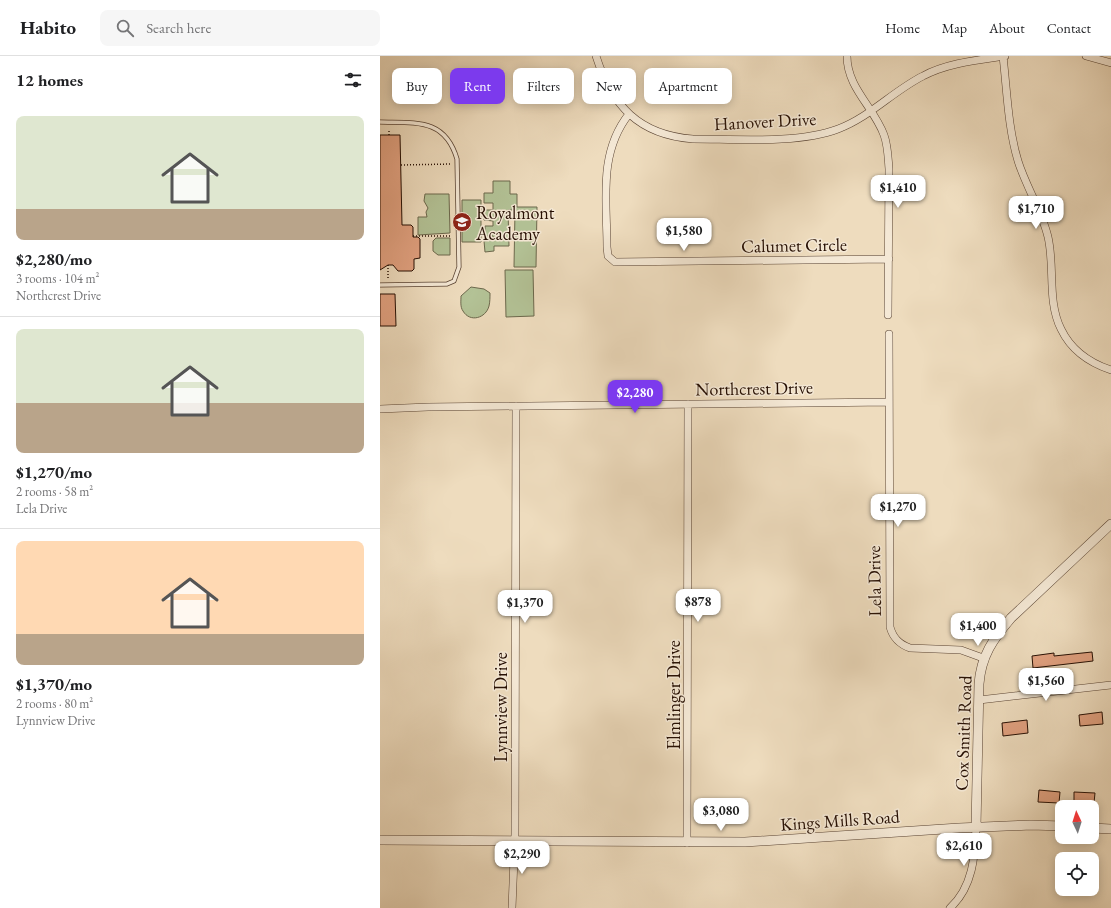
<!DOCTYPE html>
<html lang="en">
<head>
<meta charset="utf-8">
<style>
  :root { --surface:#fff; --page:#f6f6f6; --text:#202124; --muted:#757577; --line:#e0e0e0; --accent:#7c3aed }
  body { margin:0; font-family:"EB Garamond",serif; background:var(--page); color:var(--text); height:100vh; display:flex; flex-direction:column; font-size:15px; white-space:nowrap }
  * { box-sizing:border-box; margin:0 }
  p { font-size:13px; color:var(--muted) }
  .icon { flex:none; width:22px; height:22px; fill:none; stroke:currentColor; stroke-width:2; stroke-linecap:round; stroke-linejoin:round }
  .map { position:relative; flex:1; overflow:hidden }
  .details { display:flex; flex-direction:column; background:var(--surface); width:380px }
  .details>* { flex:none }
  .top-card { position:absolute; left:12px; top:12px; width:380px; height:36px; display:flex; gap:8px }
  .needle { width:26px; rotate:356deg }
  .buttons { position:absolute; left:675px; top:744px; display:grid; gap:8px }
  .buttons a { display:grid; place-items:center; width:44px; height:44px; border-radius:8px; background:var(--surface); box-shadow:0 2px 10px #0003; font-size:20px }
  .price { position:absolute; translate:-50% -34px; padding:0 9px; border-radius:8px; background:#fff; color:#222; font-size:13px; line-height:26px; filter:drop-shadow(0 1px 2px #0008) }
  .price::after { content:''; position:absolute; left:50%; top:24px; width:12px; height:9px; margin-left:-6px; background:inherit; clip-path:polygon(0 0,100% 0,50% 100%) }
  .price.on { background:var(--accent); color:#fff }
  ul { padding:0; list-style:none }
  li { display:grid; align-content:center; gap:8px; height:212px; padding:0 16px }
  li+li { border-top:1px solid var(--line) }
  li span { display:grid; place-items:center; height:124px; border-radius:8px; color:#555 }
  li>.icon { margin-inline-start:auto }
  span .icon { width:72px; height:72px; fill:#fffc; stroke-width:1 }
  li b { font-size:17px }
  h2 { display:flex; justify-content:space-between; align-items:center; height:48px; padding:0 16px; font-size:17px }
  .chip { padding:0 14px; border-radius:8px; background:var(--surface); box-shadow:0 2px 10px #0003; font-size:14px; line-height:36px }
  .chip.on { background:var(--accent); color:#fff }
  header { display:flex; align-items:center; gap:24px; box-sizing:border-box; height:56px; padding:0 20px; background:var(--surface); border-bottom:1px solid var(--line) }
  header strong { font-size:19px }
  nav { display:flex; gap:22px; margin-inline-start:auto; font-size:14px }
  .search { width:280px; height:36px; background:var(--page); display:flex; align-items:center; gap:10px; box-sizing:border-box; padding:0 14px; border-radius:8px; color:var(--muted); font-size:15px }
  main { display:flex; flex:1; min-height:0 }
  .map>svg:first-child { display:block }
  .green { fill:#b3c296; stroke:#6c684c }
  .building { fill:#e1a180; stroke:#260f03 }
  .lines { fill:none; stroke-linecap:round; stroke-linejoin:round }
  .service-casing { stroke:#584232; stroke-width:5 }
  .minor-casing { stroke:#584232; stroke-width:8 }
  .tertiary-casing { stroke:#584232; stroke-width:10 }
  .path { stroke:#260f03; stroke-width:1.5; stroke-dasharray:1 2; stroke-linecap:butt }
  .service { stroke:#f4e8d5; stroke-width:3.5 }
  .minor { stroke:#f4e8d5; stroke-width:7 }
  .tertiary { stroke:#f4e8d5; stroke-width:9 }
  .labels { text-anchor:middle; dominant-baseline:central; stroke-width:3; stroke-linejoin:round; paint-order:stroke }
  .street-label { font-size:18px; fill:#260f03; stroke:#f4e8d5 }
  .poi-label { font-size:18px; fill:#260f03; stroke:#f4e8d5; text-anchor:start }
</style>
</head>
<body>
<header>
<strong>Habito</strong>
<div class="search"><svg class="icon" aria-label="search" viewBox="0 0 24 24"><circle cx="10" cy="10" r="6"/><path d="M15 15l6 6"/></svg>Search here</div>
<nav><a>Home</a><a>Map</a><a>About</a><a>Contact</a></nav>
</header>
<main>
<section class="details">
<h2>12 homes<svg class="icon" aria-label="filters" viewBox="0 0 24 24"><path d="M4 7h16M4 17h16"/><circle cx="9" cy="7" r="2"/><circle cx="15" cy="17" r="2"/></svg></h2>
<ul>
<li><span style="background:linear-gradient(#dfe7d0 75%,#b9a48a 0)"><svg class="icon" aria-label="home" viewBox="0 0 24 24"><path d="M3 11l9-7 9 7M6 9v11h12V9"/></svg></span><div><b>$2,280/mo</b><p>3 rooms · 104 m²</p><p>Northcrest Drive</p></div></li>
<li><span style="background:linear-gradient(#dfe7d0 60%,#b9a48a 0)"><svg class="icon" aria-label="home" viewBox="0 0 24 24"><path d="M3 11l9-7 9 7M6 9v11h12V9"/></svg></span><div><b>$1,270/mo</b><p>2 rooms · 58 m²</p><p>Lela Drive</p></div></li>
<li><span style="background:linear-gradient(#ffd9b3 75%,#b9a48a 0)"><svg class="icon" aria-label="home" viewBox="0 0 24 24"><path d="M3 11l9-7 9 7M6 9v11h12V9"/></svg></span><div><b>$1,370/mo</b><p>2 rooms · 80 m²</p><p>Lynnview Drive</p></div></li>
</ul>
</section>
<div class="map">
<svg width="731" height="852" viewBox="0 0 731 852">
  <rect width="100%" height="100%" fill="#eedcbe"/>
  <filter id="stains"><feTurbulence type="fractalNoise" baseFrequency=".005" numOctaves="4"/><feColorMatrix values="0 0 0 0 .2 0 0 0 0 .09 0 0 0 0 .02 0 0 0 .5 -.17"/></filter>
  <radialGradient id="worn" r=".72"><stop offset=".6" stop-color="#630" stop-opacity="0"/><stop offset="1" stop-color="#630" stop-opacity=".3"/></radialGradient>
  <path class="green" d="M113,125h17v13h7v13h20l-1,60h-22l1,-57h-7l1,36h-15v5l-9,1 -1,-11 10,-1 -1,-4h-8v-10h8v-5l-9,-1v-10h9v-7h-9v-10h9z
    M45,138h24l1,39 -32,2v-18h9l-1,-5 2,-4 -4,-7z
    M82,144h19v42h-19z
    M56,182h14v17h-12l-5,-4v-10z
    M153,214l1,46 -28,1 -1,-47z
    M91,231l13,2 6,4c0,4 0,9 -1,13 -3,12 -19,17 -26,5 -3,-4 -2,-10 -2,-15z"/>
  <path class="building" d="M0,79h20l2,90h9l2,2v10h5l2,2v19l-6,1v10l-2,2h-14l-5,-6h-5l-8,5z
    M0,238h15l1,32h-16z
    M712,596l1,9 -60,7 -1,-12 22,-3v3z
    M722,656l1,12 -23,2 -1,-11z
    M647,664l1,13 -25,3 -1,-13z
    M659,734l21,2 -1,11 -21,-1z
    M694,736l21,1 -1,10 -20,-1z"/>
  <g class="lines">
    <defs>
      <path id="service" d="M0,66c36,1 65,-4 77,37l2,108 -5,14 -7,3 -67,1"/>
      <path id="minor" d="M216,0c16,50 43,79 97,83 43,0 106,5 145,-10 32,-12 55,-38 85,-53 24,-13 55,-16 82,-20
        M467,0c0,32 27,51 37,79 4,11 4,22 5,34l-1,146
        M623,0c4,35 5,72 15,105 8,26 24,50 30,76 7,30 -1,64 13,92 10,21 29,34 50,41
        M706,0l25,7
        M249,58c-31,39 -22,87 -22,133l1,9 7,6 274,-3
        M509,278l1,293c3,11 9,17 20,21l51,2 22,8
        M0,353l48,-2 461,-5
        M599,644l132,-15
        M307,787l1,-439
        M132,852l3,-74 1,-428
        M570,852c23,-21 25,-52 26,-81"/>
      <path id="tertiary" d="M596,771l3,-143c2,-28 14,-45 32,-66l100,-94
        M712,772l19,1
        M0,784l365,2 214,-14 72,-3 31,1"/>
    </defs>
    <use href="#service" class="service-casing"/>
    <use href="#minor" class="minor-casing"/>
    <use href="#tertiary" class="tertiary-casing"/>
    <path class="path" d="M9,79v-6
      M21,109l50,-1
      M33,180h39
      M8,209v13"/>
    <use href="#service" class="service"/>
    <use href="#minor" class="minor"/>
    <use href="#tertiary" class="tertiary"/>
  </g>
  <defs>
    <symbol id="school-disc" viewBox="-11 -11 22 22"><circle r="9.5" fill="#8f2418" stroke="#f4e8d5"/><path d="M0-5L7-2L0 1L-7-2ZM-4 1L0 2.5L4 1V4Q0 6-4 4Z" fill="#fff"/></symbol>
  </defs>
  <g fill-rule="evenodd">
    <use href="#school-disc" x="71" y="155" width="22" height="22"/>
  </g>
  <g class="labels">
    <g class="street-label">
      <text transform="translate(385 65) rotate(-3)">Hanover Drive</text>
      <text transform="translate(414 189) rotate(-1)">Calumet Circle</text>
      <text transform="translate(374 332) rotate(-1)">Northcrest Drive</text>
      <text transform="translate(494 525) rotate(-91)">Lela Drive</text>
      <text transform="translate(293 639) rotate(-90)">Elmlinger Drive</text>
      <text transform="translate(120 651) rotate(-90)">Lynnview Drive</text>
      <text transform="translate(583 677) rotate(-88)">Cox Smith Road</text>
      <text transform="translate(460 764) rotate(-4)">Kings Mills Road</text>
    </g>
    <g class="poi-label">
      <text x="96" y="156">Royalmont<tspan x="96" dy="21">Academy</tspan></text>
    </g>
  </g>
  <rect width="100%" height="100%" filter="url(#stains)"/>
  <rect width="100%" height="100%" fill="url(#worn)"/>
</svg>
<div class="buttons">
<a><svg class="needle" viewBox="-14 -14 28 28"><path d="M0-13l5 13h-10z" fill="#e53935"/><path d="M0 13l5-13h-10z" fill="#757577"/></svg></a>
<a><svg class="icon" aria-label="locate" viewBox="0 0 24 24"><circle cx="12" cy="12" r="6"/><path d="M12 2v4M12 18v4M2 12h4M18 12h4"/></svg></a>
</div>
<b class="price" style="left:518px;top:153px">$1,410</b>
<b class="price" style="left:656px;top:174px">$1,710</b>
<b class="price" style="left:304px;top:196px">$1,580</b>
<b class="price on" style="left:255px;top:358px">$2,280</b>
<b class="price" style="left:518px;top:472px">$1,270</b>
<b class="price" style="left:318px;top:567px">$878</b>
<b class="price" style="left:145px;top:568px">$1,370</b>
<b class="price" style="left:598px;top:591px">$1,400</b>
<b class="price" style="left:666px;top:646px">$1,560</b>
<b class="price" style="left:341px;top:776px">$3,080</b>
<b class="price" style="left:584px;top:811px">$2,610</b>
<b class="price" style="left:142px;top:819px">$2,290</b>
<div class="top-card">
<a class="chip">Buy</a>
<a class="chip on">Rent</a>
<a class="chip">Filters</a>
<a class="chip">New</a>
<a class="chip">Apartment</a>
</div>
</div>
</main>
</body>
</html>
